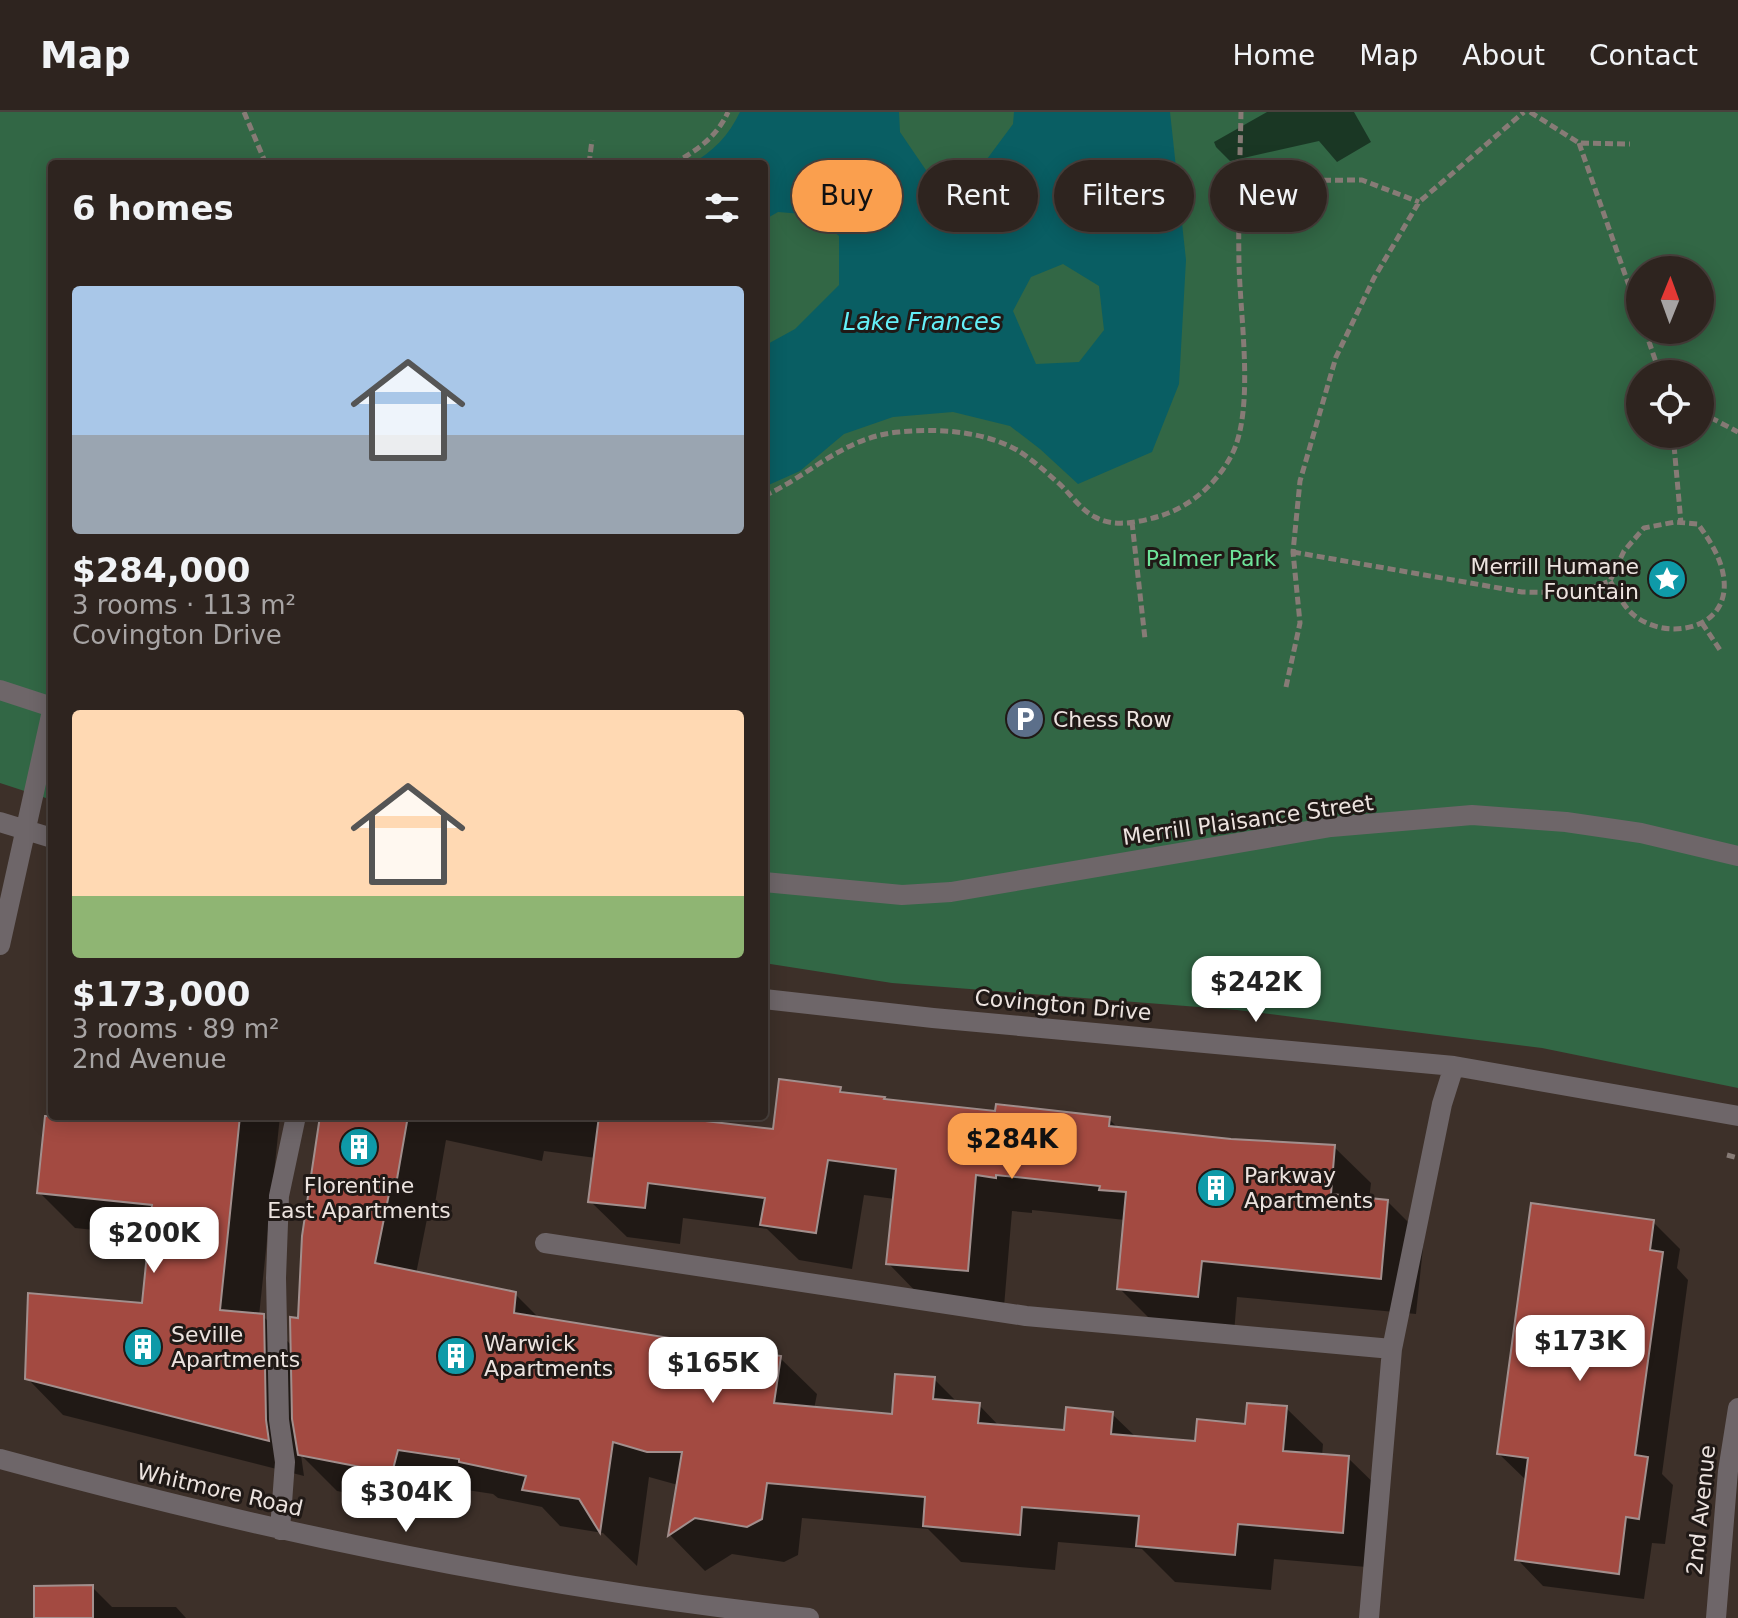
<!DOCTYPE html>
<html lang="en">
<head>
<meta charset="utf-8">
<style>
  :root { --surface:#2e241f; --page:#362c28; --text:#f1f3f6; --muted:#a7a4a4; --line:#49413d; --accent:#fa9f4e }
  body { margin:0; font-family:"DejaVu Sans",sans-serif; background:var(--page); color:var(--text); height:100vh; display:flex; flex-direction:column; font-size:30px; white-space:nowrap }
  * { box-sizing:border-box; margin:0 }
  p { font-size:26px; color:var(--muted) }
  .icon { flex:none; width:44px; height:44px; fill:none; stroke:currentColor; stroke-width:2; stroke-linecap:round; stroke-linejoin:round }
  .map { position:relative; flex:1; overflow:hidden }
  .drawer { position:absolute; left:48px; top:48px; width:720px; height:960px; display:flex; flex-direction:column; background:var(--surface); border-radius:8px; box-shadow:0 4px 20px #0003,0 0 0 2px var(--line) }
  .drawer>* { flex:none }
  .guide { position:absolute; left:792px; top:48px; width:760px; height:72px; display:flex; gap:16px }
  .needle { width:52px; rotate:1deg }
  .tools { position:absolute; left:1626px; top:144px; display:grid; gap:16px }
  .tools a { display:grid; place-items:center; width:88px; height:88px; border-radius:50%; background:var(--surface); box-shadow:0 4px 20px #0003,0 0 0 2px var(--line); font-size:40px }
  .price { position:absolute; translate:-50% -68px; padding:0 18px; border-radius:16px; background:#fff; color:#222; font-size:26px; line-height:52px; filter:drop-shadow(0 2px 4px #0008) }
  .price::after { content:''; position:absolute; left:50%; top:48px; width:24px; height:18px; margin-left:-12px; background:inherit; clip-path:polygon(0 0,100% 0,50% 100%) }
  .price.selected { background:var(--accent); color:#111 }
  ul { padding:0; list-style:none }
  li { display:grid; align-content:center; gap:16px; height:424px; padding:0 24px }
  li span { display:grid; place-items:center; height:248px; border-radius:8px; color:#555 }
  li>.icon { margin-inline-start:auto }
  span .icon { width:144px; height:144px; fill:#fffc; stroke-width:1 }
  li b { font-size:34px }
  h2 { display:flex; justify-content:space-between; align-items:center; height:96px; padding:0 24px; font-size:34px }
  .chip { padding:0 28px; border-radius:36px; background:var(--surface); box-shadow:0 4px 20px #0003,0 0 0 2px var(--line); font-size:28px; line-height:72px }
  .chip.selected { background:var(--accent); color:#111 }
  header { display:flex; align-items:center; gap:48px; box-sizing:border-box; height:112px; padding:0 40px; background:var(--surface); border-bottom:2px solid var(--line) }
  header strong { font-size:38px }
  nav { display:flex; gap:44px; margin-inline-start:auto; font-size:28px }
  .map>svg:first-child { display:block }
  .green { fill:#326745; fill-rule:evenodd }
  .water { fill:#095e63; fill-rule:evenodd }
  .shadow { fill:#0007 }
  .building { fill:#a34a41; stroke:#a28f8d; stroke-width:2 }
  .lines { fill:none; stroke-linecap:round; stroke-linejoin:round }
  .path { stroke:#877b76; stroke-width:5; stroke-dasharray:8 4; stroke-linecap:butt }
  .minor { stroke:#6e6669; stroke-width:20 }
  .labels { text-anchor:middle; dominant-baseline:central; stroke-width:6; stroke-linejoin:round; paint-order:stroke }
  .park-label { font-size:22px; fill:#6ee49a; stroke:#201916 }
  .poi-label { font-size:22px; fill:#ece3df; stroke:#201916; text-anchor:start }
  .street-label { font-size:22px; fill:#ece3df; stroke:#201916 }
  .water-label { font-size:24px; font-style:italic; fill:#64f0f8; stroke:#201916 }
</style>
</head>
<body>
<header>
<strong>Map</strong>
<nav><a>Home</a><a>Map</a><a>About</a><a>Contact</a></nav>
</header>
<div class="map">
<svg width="1738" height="1506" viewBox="0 0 1738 1506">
  <rect width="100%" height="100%" fill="#3d3029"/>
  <path class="green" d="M0,0h1738v976l-196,-40 -305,-38 -345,-27 -128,-20v-799h-712v636l-52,-17zM1640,158h60v60h-60zM1640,262h60v60h-60z"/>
  <path class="water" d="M740,0h159l1,20 30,44 37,10 46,-62 1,-12h156l16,148 -7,124 -27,68 -74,32 -38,-35 -30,-23 -57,-14 -60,5 -49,17 -44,37 -36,16v-141l31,-17 44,-44v-49l-24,-21 -37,-3 -14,8v-56h-73c22,-12 38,-29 49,-52zM1063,152l36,22 5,44 -25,32 -43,2 -23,-53 18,-34z"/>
  <path class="shadow" d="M1267,0h87l17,30 -34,20 -18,-21 -89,20 -14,-14 -2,-5z
    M52,956v48h228l-21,200h4l29,30 8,-26 22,-204h383l-1,7 70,9 66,-43 6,5 38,5 3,3 110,11 112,6 10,10 111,12 104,6 37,36 -2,17 18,1 37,37 -8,76 -179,-17 -3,36 -79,-9 -36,-36 6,-68 -93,-10v3l-20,-2 -8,96 -80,-7 -36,-37 7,-64 -31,-4 -12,74 -53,-9 -32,-31 -84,-11 -3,26 -53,-7 -37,-36 6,-43 -52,-7 -2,10 -96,-21 -13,75 -5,-1 -12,60 99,20 25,25 240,39 37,36 -3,15 80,7 40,-37 24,24 21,2 21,22 66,5 46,-18 25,24 59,6 51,-18 39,-18 37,36 -1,12 26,2 37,36 -7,74 -104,-9 -3,31 -96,-8 -33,-33 -84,-7 -3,28 -94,-8 -33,-33 -126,-11 -4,37 -14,7 -52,-8 -27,17 -35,-36 8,-50 -29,-8 -12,89 -34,-33 -43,-7 -18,-19 -44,-9 -5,-4 -59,-9 -6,23 -91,-17 -36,-36 3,21 -241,-61 -36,-37 117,-72 7,-70 -76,-8 -36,-36z
    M1653,1110l27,27 -3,19 11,12 -26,194 11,11 -8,59 -13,-1 -8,56 -101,-13 -26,-27 9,-79 -27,-26z
    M92,1475l20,20h64l10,11h-150z"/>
  <path class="building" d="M779,967l62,8 -1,5 45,5 -1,2 111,12 1,-7 114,13 -1,9 122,13 104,6 -4,49 57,6 -7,79 -179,-18 -4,36 -81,-8 9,-97 -27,-2 1,-4 -104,-11v3l-20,-3 -8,96 -82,-7 10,-95 -68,-9 -12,73 -56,-8 5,-27 -117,-15 -3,25 -57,-6 11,-86h64l110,13z
    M45,1004h195l-20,194 44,4 2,106 3,21 -244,-62 3,-86 114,10 10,-98 -115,-12z
    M320,1004h88l-11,63h-5l-17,84 141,29 -2,21 267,43 -7,47 118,11 3,-40 40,3 -2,22 47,4 -2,20 86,7 2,-23 47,5 -2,22 84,7 2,-22 48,5 2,-21 40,3 -4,45 66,5 -6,77 -105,-9 -3,31 -99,-9 3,-30 -117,-9 -2,28 -97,-9 2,-29 -158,-14 -5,36 -15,8 -52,-9 -27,18 14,-84h-35l-34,-10 -13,91 -21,-34 -57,-9 4,-14 -67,-14v-3l-61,-9 -6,23 -94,-18 -6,-36 -2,-102 8,1 4,-82z
    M1531,1091l123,17 -4,30 13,2 -28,203 13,2 -9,62 -13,-2 -7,57 -104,-14 13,-102 -31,-4z
    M93,1473v33h-59v-32z"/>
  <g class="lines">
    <path class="path" d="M244,0l22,52
      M1530,0l49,31 51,1
      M1579,31l61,174
      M589,52l3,-24
      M673,52c23,-13 44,-27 55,-52
      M1239,69l123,-1 57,22
      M1645,218l15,44
      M1700,300l38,20
      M1673,322l8,89
      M764,384c48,-22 80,-59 135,-64 38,-4 84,-1 118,18 13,8 27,20 38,30 14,11 24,29 40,37 19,11 45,5 65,-1 32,-10 60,-35 74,-66 20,-47 6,-134 5,-187 -1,-50 1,-101 2,-151
      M1132,410l13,117
      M1293,440l229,40 56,1 32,-12 14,-30 20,-23 31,-6 23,2c12,17 24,35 26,56 5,50 -57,61 -89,36 -11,-8 -18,-24 -25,-35
      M1702,511l18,27
      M1286,575l14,-64 -7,-71 7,-71 36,-124 38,-79 45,-76 105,-90
      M1727,1043l11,3"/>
    <path class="minor" d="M0,578l52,17
      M0,710l52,16
      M764,770l138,13 49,-3 380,-65 141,-12 94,7 75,11 97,23
      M0,833l52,-234
      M764,887l169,19 521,48 284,50
      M545,1131l481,73 366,33
      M0,1347c266,73 535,129 809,159
      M280,1418l5,-68 -6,-42 -3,-142 3,-82 17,-80
      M1369,1506l23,-269 50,-245 12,-38
      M1716,1506l12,-147 10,-63"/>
  </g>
  <defs>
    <symbol id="sight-disc" viewBox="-11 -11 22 22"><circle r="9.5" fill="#0f9aa8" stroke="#201916"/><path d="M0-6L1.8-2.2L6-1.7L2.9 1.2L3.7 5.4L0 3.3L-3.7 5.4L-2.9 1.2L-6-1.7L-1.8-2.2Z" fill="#fff"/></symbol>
    <symbol id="parking-disc" viewBox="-11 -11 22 22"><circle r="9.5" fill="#5c6f8a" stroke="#201916"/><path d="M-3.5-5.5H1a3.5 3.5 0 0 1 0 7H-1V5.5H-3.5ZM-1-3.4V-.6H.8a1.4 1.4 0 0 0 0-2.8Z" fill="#fff"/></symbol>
    <symbol id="building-disc" viewBox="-11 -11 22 22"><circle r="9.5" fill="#0f9aa8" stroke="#201916"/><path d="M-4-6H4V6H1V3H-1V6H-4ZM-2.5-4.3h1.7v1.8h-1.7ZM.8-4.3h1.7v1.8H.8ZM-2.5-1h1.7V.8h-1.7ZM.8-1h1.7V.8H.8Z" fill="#fff"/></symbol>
  </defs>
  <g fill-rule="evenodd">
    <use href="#sight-disc" x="1645" y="445" width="44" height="44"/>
    <use href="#parking-disc" x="1003" y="585" width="44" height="44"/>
    <use href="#building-disc" x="337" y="1013" width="44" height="44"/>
    <use href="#building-disc" x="1194" y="1054" width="44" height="44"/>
    <use href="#building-disc" x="121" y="1213" width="44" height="44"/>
    <use href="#building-disc" x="434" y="1222" width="44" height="44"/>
  </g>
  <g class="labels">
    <g class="park-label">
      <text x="1211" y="446">Palmer Park</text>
    </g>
    <g class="poi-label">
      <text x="1639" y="454" text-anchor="end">Merrill Humane<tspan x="1639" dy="25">Fountain</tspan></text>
      <text x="1053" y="607">Chess Row</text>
      <text x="1244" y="1063">Parkway<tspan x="1244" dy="25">Apartments</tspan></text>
      <text x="359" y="1073" text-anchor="middle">Florentine<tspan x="359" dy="25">East Apartments</tspan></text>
      <text x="171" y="1222">Seville<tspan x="171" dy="25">Apartments</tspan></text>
      <text x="484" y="1231">Warwick<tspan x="484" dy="25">Apartments</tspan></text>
    </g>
    <g class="street-label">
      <text transform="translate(1248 708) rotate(-8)">Merrill Plaisance Street</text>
      <text transform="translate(1063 893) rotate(5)">Covington Drive</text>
      <text transform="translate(220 1378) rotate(13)">Whitmore Road</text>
      <text transform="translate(1701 1398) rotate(-84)">2nd Avenue</text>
    </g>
    <g class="water-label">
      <text x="922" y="210">Lake Frances</text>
    </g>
  </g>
</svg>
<div class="tools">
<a><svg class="needle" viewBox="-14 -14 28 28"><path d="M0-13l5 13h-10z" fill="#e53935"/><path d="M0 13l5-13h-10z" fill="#a7a4a4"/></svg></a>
<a><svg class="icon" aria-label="locate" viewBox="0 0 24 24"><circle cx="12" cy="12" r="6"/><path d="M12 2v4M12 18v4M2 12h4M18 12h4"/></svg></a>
</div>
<b class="price" style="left:1256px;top:912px">$242K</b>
<b class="price selected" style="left:1012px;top:1069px">$284K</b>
<b class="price" style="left:154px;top:1163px">$200K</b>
<b class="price" style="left:1580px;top:1271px">$173K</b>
<b class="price" style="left:713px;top:1293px">$165K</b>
<b class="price" style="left:406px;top:1422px">$304K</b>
<div class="guide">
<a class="chip selected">Buy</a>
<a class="chip">Rent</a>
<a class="chip">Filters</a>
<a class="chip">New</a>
</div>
<section class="drawer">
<h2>6 homes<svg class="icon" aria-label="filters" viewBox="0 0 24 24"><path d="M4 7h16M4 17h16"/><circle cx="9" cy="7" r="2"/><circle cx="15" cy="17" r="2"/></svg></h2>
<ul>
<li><span style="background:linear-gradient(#a9c7e8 60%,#9aa5b1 0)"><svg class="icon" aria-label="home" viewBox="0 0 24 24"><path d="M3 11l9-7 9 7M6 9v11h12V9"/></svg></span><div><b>$284,000</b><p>3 rooms · 113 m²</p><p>Covington Drive</p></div></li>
<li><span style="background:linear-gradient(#ffd9b3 75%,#8fb573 0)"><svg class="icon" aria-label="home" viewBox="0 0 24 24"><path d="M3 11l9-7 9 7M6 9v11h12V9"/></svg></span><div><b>$173,000</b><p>3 rooms · 89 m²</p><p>2nd Avenue</p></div></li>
</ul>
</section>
</div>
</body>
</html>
